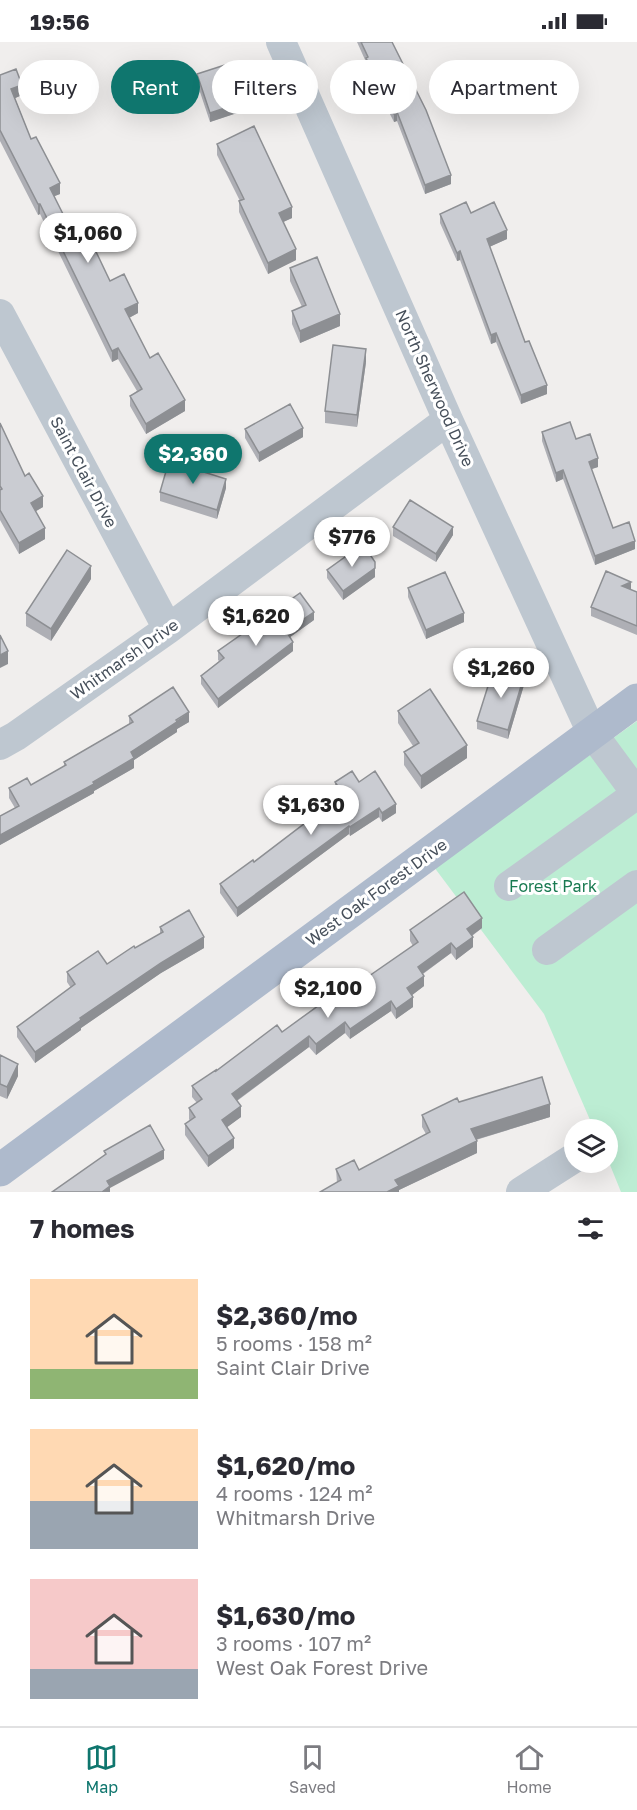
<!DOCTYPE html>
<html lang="en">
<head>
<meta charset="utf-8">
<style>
  :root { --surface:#fff; --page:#f2f2f3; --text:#2b2b33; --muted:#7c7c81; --line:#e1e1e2; --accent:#0f766e }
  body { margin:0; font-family:"Golos Text",sans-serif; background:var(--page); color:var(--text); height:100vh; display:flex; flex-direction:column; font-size:22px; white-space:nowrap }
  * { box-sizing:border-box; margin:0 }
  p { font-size:20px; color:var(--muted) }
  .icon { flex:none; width:33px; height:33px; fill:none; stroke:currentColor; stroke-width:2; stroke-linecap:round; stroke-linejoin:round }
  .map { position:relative; height:1150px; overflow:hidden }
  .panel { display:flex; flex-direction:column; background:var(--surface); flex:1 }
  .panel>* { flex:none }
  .banner { position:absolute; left:18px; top:18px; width:602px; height:54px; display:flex; gap:12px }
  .controls { position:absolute; left:564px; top:1077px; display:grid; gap:12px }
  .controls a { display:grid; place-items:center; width:54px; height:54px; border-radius:50%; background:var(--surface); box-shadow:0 6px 24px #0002; font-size:30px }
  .price { position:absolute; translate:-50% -51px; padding:0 14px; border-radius:21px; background:#fff; color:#222; font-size:20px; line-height:39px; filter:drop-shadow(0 2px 3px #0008) }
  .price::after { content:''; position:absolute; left:50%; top:36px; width:18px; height:14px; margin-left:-9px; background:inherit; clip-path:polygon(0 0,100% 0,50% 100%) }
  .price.active { background:var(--accent); color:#fff }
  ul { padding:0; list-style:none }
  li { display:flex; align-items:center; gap:18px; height:150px; padding:0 30px }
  li span { display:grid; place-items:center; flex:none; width:168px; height:120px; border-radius:0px; color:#555 }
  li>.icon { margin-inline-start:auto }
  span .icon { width:72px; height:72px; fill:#fffc; stroke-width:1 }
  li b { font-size:26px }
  h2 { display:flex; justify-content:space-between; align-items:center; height:72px; padding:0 30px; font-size:26px }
  .tag { padding:0 21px; border-radius:27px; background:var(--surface); box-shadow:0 6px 24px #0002; font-size:21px; line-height:54px }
  .tag.active { background:var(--accent); color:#fff }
  .status { display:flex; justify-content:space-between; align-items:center; height:42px; padding:0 30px; background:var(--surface); direction:ltr }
  .status svg { height:16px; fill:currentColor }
  .menu { display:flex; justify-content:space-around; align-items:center; height:84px; border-top:2px solid var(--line); background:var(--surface); font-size:16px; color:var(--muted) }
  .menu a { display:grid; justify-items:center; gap:3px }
  .menu .active { color:var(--accent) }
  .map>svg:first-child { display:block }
  .park { fill:#bcedd3 }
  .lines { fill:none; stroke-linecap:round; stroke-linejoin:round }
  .minor { stroke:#bec7d0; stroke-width:30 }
  .major { stroke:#aebacc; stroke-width:33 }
  .wall { fill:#aeafb5 }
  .shaded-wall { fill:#8d8f93 }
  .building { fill:#caccd2; stroke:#8d8f93; stroke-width:1.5 }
  .labels { text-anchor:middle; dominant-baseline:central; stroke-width:6; stroke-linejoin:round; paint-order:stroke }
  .street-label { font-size:16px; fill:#464f5a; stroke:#fff }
  .park-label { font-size:16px; fill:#197a51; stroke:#fff }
</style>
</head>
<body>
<div class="status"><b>19:56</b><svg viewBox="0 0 49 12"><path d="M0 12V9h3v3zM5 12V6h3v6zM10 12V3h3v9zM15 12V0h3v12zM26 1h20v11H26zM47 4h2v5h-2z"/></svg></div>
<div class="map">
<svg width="637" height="1150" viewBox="0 0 637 1150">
  <rect width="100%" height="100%" fill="#f0eeed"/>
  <path class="park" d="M637,679v471h-16l-13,-32v-30l-14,-1 -50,-115 -110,-147z"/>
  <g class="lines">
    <path class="minor" d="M281,0l167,378 144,313 45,61
      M0,272l168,315
      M0,703l16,-9 152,-107 280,-209
      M509,844l128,-92
      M547,908l90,-65
      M521,1150l53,-34"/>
    <path class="major" d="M0,1128l637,-470"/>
  </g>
  <path class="wall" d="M357,0h35l59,142 -26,10 -28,-73 -3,1 -28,-55v-5z
    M197,32l43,38 -30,10 -13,-39z
    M0,33l22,20 -7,3 16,41 29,55 -6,2 12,24 44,61 28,32 -9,5 21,40 35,53 -39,23 -16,-28v-10l7,-5 -19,-32 -6,3 -72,-148 -2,1 -38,-74z
    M217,102l75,74 -9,4 13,38 -28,14 -29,-62v-11h1l-23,-46z
    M471,171l36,26 -18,8 36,95 22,52 -26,10 -25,-62 -5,2 -31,-84 -3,1 -17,-38v-9z
    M290,226l50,58 -40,17 -8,-19v-13l10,-4 -12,-26z
    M366,320l-9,65 -32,-4v-12z
    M0,381l25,53 18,31 -7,4 9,28 -26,15 -19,-34z
    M245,387l58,8 -44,25 -14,-24z
    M542,390l34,7 22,28 -7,2 22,59 22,21 -40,16 -32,-86 -7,3 -14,-41z
    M226,446l-9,31 -57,-18v-9z
    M393,485l60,8 -17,27 -43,-26z
    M375,526v9l-32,23 -16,-22v-8z
    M91,537l-40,62 -25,-15v-13z
    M408,546l56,34 -38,17 -18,-42z
    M637,550v43l-46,-19v-9z
    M314,578l-24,17 3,14 -75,57 -17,-24v-8l18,-15 -1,-1v-9z
    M524,643l-16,54 -31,-10v-8z
    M398,669l69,47 -46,31 -17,-24v-13l9,-6 -15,-23z
    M129,674l60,6 -12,7v3l-43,28v8l-40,23v2l-94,52v-29l15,-8 -6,-10v-10l22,-3 33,-19v-4l65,-38z
    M335,740h24l37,31 -14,9 -3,-5 -29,19 -1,-2 -112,83 -17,-24v-9l34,-22 85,-65 -4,-7z
    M160,885l44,21 -43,25 -80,55v2l-46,33 -18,-26v-10l54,-39 -4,-6v-10l40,-8 53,-30z
    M482,886l-10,8 1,11 -17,13 -5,-7 -28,21 1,12 -12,9 1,12 -17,12 -5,-8 -41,28 -5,-6 -29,22 -7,-8 -72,54 4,16 -14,10 7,21 -26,19 -23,-32v-11l5,-3 -1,-2v-11l8,-5 -5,-6v-11l90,-54 35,-26v-11l26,-1 70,-48 -3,-5v-11z
    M0,1013l18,21 -11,23 -7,-3z
    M459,1060l91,15 -74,23 1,13 -78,37v2l-62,-9 -1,-14 23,1 67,-36 -4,-7v-12z"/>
  <path class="shaded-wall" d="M22,43v10l-11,5v-11z
    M240,61v9l-30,10v-9z
    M397,70v9l-3,1v-8z
    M451,133v9l-26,10v-9z
    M60,141v11l-10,4v-10z
    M38,162h2v10l-2,1z
    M292,165v11l-13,6v-11z
    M507,188v9l-20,9v-9z
    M296,207v11l-28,14v-11z
    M460,209v9l-3,1v-8z
    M138,261v10l-13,7v-11z
    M340,272v12l-40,17v-12z
    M496,291v9l-5,2v-9z
    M118,306v11l-6,3v-11z
    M366,307v13l-9,65v-12z
    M547,343v9l-26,10v-9z
    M185,358v11l-39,23v-10z
    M303,386v9l-44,25v-9z
    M598,416v9l-9,3v-8z
    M563,428v9l-7,3v-9z
    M226,437v9l-9,31v-9z
    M43,454v11l-12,7v-11z
    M453,485v8l-17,27v-8z
    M45,486v11l-26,15v-11z
    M635,499v8l-40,16v-9z
    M91,524v13l-40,62v-12z
    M375,526v9l-32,23v-9z
    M631,540v9l-9,-5z
    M314,570v8l-28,20v-9z
    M464,571v9l-38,17v-9z
    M293,600v9l-75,57v-9z
    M8,609v13l-8,4v-13z
    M524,634v9l-16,54v-9z
    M189,670v10l-12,7v3l-43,28v8l-40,23v2l-94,52v-10l93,-53 38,-30z
    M467,703v13l-46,31v-13z
    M396,762v9l-14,9v-9z
    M379,766v9l-29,19v-9z
    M349,784v8l-112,83v-9z
    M482,876v10l-15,11v-10z
    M204,895v11l-43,25 -80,55v2l-46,33v-11l45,-34 81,-55z
    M473,895v10l-17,13v-11z
    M451,901v10l-33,24v-10z
    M424,934v10l-17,13v-11z
    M413,955v10l-17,12v-10z
    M391,959v10l-41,28v-10z
    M345,980v11l-29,22v-11z
    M309,994v11l-77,57v-10z
    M18,1022v12l-11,23v-12z
    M550,1062v13l-79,24v-12z
    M241,1064v11l-19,14v-11z
    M234,1096v10l-26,19v-11z
    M477,1099v12l-78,37v2h-12l8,-12z
    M164,1108v9l-54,29v4h-8l5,-11z"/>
  <path class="building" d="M361,0h31l34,68 25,65 -26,10 -28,-73 -3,2 -28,-56 2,-1z
    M228,22l12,39 -30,10 -13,-39z
    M16,27l6,16 -11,4 20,50 5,-2 24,46 -10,5 16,32 12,-6 32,67 14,-7 14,29 -13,6 25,49 8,-5 27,47 -39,24 -16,-28 12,-7 -24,-41 -6,3 -72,-147h-2l-38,-74v-55z
    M254,84l38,81 -13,6 17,36 -28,14 -29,-62 5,-2 -27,-55z
    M466,160l5,11 23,-11 13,28 -20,9 38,103 4,-1 18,44 -26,10 -25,-62 -5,2 -31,-84 -3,2 -17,-39z
    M317,215l23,57 -40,17 -8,-20 14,-6 -16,-37z
    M333,303l33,4 -9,66 -32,-4z
    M290,362l13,24 -44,25 -14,-24z
    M570,380l6,17 14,-5 8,24 -9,4 24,66 16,-6 6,19 -40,15 -32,-86 -7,3 -14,-41z
    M0,381l25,53 4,-3 14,23 -12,7 14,25 -26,15 -19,-33v-20l2,-1 -2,-3z
    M169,419l57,18 -9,31 -57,-18z
    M410,458l43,27 -17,27 -43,-27z
    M363,502l12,18v6l-32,23 -16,-21z
    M67,508l24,16 -40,63 -25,-16z
    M606,529l25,11 -9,4 15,6v34l-46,-19z
    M445,530l19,41 -38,17 -18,-42z
    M300,551l14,19 -28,19 7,11 -75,57 -17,-23 23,-18 -6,-7z
    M0,593l8,16 -8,4z
    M494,625l30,9 -16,54 -31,-9z
    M173,645l16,25 -13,8 1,2 -46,30 3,6 -41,24 1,2 -94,51v-19l19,-10 -10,-18 18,-10 4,7 35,-20 -2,-3 69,-40 -4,-6z
    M430,647l37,56 -46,31 -17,-24 15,-9 -21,-32z
    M352,729l7,11 16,-11 21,33 -14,9 -3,-5 -29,19 -1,-1 -112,82 -17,-24 33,-24 1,2 89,-68 -8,-12z
    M464,850l18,26 -15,11 6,8 -17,12 -5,-6 -33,24 6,9 -17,12 6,9 -17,12 -5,-8 -41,28 -5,-7 -29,22 -7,-8 -77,58 9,12 -19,14 12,18 -26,18 -23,-32 10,-7 -6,-9 13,-9 -10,-13 24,-16v1l61,-46 5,7 40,-29 -5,-8 18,-13 8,12 75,-52 -8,-12z
    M189,868l15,27 -43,26 -81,55 1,2 -46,32 -18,-25 58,-43 -8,-12 31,-21 9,13 27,-18 1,2 28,-16 -3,-5z
    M0,1013l18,9 -11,23 -7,-3z
    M542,1035l8,27 -79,25 6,12 -82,39 4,6 -12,6h-67l21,-12 -5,-11 18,-9 5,10 71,-38 -8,-17 35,-17 2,4z
    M150,1083l14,25 -57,31 3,5 -8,6h-50l54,-38 -2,-3z"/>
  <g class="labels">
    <g class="street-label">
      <text transform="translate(435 346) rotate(66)">North Sherwood Drive</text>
      <text transform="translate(84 430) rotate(62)">Saint Clair Drive</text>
      <text transform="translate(124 617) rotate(-35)">Whitmarsh Drive</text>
      <text transform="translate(376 850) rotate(-36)">West Oak Forest Drive</text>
    </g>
    <g class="park-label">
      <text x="553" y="844">Forest Park</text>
    </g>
  </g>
</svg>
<div class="controls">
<a><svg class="icon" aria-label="layers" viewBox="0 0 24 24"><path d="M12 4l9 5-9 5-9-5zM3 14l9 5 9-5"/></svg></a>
</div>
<b class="price" style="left:88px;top:222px">$1,060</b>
<b class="price active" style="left:193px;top:443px">$2,360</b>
<b class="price" style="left:352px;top:526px">$776</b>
<b class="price" style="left:256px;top:605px">$1,620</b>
<b class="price" style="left:501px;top:657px">$1,260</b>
<b class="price" style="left:311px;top:794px">$1,630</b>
<b class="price" style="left:328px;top:977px">$2,100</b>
<div class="banner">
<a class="tag">Buy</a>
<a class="tag active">Rent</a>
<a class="tag">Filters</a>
<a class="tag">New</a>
<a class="tag">Apartment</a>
</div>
</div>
<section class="panel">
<h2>7 homes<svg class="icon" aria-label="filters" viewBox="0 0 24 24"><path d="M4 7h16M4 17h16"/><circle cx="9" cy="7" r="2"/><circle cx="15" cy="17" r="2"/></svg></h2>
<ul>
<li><span style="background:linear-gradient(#ffd9b3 75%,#8fb573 0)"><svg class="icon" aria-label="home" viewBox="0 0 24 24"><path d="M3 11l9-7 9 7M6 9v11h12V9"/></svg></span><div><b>$2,360/mo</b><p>5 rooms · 158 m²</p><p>Saint Clair Drive</p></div></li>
<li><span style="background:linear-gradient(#ffd9b3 60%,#9aa5b1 0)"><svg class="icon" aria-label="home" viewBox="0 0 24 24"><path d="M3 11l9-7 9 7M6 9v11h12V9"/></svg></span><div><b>$1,620/mo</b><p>4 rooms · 124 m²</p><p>Whitmarsh Drive</p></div></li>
<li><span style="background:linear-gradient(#f6c9c9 75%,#9aa5b1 0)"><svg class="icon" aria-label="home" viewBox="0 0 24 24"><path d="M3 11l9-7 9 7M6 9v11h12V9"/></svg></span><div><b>$1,630/mo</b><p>3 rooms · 107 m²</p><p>West Oak Forest Drive</p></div></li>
</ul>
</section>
<nav class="menu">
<a class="active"><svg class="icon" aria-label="map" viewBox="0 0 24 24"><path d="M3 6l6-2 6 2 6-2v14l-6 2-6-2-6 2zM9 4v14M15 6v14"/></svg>Map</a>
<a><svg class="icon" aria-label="saved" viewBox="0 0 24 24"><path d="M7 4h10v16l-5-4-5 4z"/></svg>Saved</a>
<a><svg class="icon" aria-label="home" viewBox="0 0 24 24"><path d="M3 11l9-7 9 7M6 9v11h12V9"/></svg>Home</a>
</nav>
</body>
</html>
